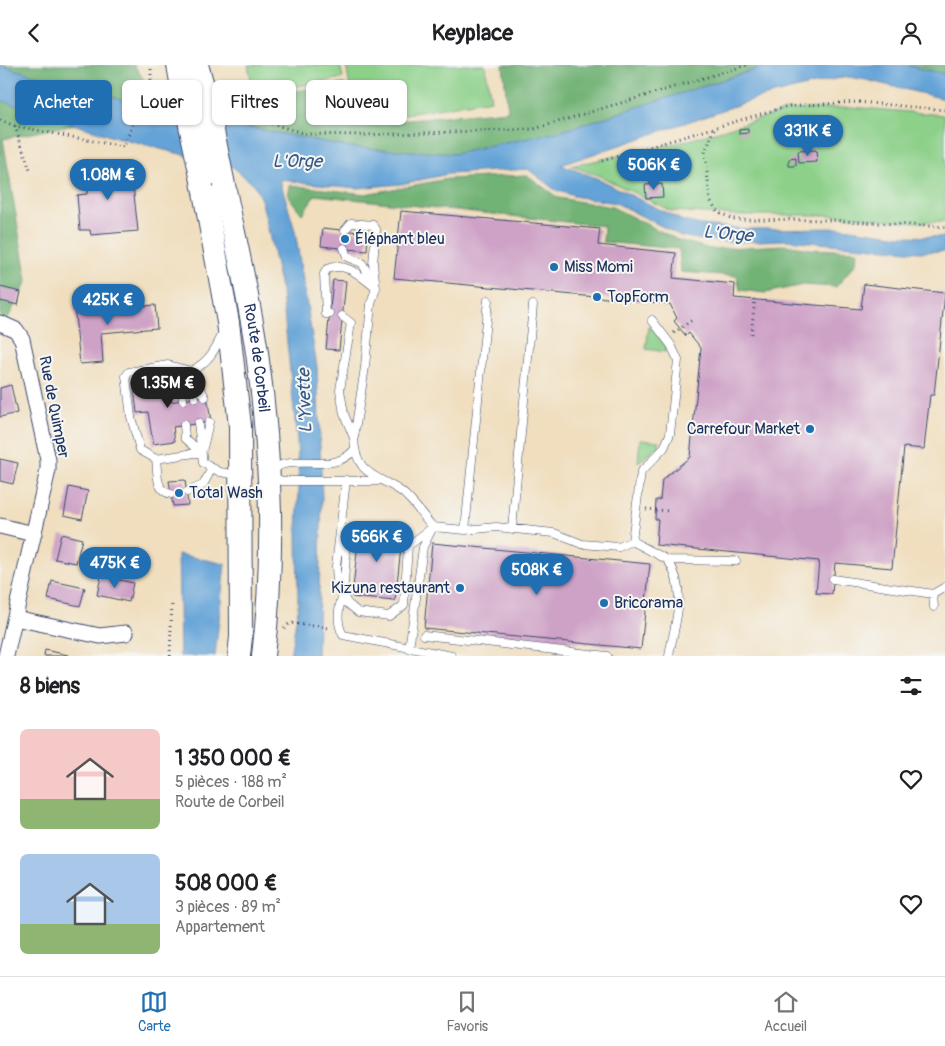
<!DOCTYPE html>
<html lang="fr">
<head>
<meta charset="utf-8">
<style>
  :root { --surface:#fff; --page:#f6f6f6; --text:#202124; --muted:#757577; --line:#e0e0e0; --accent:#1f6fb2 }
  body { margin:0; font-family:Pangolin,sans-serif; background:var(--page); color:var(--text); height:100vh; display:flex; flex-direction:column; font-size:19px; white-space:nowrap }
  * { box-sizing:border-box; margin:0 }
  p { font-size:16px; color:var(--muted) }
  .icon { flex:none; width:28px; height:28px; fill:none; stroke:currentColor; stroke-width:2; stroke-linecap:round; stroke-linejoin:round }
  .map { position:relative; height:591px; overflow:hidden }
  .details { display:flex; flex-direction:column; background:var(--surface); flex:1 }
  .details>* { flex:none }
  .hud { position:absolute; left:15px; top:15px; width:500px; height:45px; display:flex; gap:10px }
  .price { position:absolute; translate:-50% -42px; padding:0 11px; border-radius:18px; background:var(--accent); color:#fff; font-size:16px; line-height:32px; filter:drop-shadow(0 1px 2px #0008) }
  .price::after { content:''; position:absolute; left:50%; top:30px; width:15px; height:11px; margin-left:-8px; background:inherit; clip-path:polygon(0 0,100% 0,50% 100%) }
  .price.on { background:#222; color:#fff }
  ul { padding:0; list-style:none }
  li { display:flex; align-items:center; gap:15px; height:125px; padding:0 20px }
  li span { display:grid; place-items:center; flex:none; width:140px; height:100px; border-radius:8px; color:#555 }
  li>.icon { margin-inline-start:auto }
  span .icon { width:60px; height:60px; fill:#fffc; stroke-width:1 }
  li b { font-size:21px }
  h2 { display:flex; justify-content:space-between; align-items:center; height:60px; padding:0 20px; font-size:21px }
  .tag { padding:0 18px; border-radius:8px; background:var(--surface); box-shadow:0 1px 4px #0004; font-size:18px; line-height:45px }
  .tag.on { background:var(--accent); color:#fff }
  header { display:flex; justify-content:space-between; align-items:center; height:65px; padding:0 20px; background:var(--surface); font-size:22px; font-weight:700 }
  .menu { display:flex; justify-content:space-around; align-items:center; height:70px; border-top:1px solid var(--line); background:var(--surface); font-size:14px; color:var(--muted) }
  .menu a { display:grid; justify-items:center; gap:2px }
  .menu .on { color:var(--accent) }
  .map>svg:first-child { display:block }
  .green { fill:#8cd089; stroke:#548074 }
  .forest { fill:#71b275; stroke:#46706a }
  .water { fill:#64a3d7; stroke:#40699a }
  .building { fill:#cea1c6 }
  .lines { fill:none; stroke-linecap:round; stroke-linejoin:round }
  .service-casing { stroke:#3b496c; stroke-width:9 }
  .minor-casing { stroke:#3b496c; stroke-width:17 }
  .secondary-casing { stroke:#3b496c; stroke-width:24 }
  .path { stroke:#3b496c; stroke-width:3; stroke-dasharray:1 4; stroke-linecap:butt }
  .service { stroke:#fff; stroke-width:8 }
  .minor { stroke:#fff; stroke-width:15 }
  .secondary { stroke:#fff; stroke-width:22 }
  .secondary-bridge-casing { stroke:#3b496c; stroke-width:24; stroke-linecap:butt }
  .secondary-bridge { stroke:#fff; stroke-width:22 }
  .poi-dot { fill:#1f6fb2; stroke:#f6f6f2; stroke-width:2 }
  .labels { text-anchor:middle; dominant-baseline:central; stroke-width:4; stroke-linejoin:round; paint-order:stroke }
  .poi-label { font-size:16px; fill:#1b2f5e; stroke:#f6f6f2; text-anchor:start }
  .street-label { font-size:16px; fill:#1b2f5e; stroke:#f6f6f2 }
  .water-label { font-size:18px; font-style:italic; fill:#355888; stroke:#f6f6f2 }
</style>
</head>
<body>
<header><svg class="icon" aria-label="back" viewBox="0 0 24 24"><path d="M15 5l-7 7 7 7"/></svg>Keyplace<svg class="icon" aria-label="person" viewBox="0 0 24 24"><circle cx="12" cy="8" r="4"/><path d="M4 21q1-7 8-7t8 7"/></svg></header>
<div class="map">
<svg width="945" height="591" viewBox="0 0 945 591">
  <rect width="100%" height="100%" fill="#f6f6f2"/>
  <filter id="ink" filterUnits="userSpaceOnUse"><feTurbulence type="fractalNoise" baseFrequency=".02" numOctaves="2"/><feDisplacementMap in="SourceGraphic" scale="10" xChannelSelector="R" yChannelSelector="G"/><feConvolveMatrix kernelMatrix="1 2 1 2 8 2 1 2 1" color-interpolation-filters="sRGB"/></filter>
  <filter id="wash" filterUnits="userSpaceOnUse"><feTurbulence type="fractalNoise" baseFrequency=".0096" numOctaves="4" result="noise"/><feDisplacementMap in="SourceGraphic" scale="20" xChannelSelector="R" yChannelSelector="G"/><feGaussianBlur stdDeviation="1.12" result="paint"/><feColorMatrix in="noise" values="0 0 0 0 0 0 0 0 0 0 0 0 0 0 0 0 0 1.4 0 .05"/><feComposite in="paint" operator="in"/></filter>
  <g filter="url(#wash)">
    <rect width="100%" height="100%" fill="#f0debe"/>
    <path class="green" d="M248,0h92l3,13 -89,16z
      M346,0h139l6,35 -90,15 -2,-7 -44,7z
      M850,42l95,8v107h-30l-83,-7h-96l-65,-4 -71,-35 -29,-10 115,-25 101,-31z
      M649,261l17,20 -1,6 -19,-3z
      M640,374l19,2v6l-21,15z"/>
    <path class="forest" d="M0,0h134l27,41 -158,33 24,142 -22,43 -5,-1z
      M503,0h267l-208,66 -108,23 -104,-7 -123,-24 -3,-22 120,-17 7,37 46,-8 2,8 109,-10z
      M904,0h41v9z
      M527,110l31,23 54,9 66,33 32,9 75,-4 24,4 48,2 -1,13 -20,23 -33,-2 -38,8 -25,-3 -3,-14 -56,-4 -2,-23 -76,-7 1,-16 -289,-31 -13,19 -14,-18 2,-11 75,9 83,-15z"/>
    <path class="water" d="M0,0l54,16 2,-3 70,23 145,31 79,15 104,7 108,-23 208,-66h134l41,9v25l-79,-19 -17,-3 -14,2 -77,19 -197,67 35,13 87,43 18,4 46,4 95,-1 58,8 45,1v14l-26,1 -133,-12 -58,2 -31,-3 -16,-3 -65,-33 -43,-7 -18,-6 -27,-21 -80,5 -47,10 -44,4 -77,-8 15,51 22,136 5,130 -5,159h-27l8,-48 -1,-78 2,-41 -2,-49 -15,-147 -20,-91 -8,-17 -21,-18 -117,-29 -116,-38z
      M178,489l47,10 -10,92h-35z"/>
    <g id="blocks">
      <path class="building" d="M748,64v4l-9,1v-4z
        M816,85l1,12 -18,1 -1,-12z
        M676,86h7v14h-7z
        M796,93v8h-7v-7z
        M125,98l1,14 6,-1 6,55 -47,4 -1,-5h-10l-3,-35 10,-1v-27z
        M662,119l1,13 -17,1 -1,-13z
        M401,146l199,18 -2,16 78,8 -3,25 62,6 -1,14 127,11 3,-25 81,9 -11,102h-4l-6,54 -20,-2 -12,121 -57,-5 -3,31 -16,-1 3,-32 -163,-16 2,-26h-3l1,-19h4l2,-20 28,-23 11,-109 -12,-15 -3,3 -12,-15 3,-3 -7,-14 -276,-26z
        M323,163l45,5 -1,18 -46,-5z
        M333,215l13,1 -7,69 -13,-1z
        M0,222l21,5 -3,13 -18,-4z
        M99,238v7l56,-5 2,23 -56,5 2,29 -23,2 -6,-59z
        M166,311l4,26 37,-6 4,26 -38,5 2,14 -22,3 -5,-32 -11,1 -4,-32z
        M11,320l6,28 -17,4v-29z
        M0,394l18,4 -5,21 -13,-3z
        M185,415l3,25 -15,1 -4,-25z
        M69,422l19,4 -6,28 -18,-4z
        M360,459l36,4 -1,10 7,1 -7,62 -43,-4z
        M61,469l21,5 -6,24 -21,-4z
        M432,478l218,21 -9,85 -217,-21z
        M101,511l32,7 -4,19 -32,-7z
        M52,516l33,7 -5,18 -32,-7z
        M45,585l23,5v1h-24z"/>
    </g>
  </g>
  <g filter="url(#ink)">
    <use href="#blocks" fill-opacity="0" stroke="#3b496c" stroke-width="1"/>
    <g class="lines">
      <defs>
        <path id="service" d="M345,165l6,-7 22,2 3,4 -3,35 3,24 -5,16 -6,63 -11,71c1,38 24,37 48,54 11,9 21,24 31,35l32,3 31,-3 58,6 28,11 37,3 13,-6
          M344,183l3,9 15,6 12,21
          M330,249h-4l-2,-40 3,-5c20,-8 34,8 49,19
          M342,251l9,7 -11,67 4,24 10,24
          M195,333l-4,-27c18,-9 24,-21 32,-38
          M183,335l-1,-10 9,-19
          M198,358l5,40 17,9 18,3
          M184,360l1,13 16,14
          M203,383l6,-26
          M354,385c-18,21 -46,9 -70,14 -6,1 -11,7 -16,11l14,6h95
          M156,394l-16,-9 -9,-33 -5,-41 3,-4 39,-7 23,6 14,26
          M346,415l-10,86 1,20 6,9c-5,13 -7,27 0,40l109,21
          M187,427l16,-7 9,-17
          M171,429c-16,-3 -13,-21 -15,-35l45,-7
          M512,464l21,-224
          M465,465l23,-230
          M342,472l4,19 -3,39 4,8 11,9 31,4 15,-11 4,-59 25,-19
          M632,476l9,-69 23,-24 6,-14 8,-74 -7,-15 -19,-25
          M632,476l36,19 68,1
          M668,495c20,32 7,61 1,96
          M833,514l100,15 12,-7
          M933,529l1,13
          M424,570l183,21
          M409,584l14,-102 9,-18"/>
        <path id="minor" d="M0,258l16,7 6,9 26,121v10l-42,186
          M0,461l34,8
          M15,553l85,18 26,-3"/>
        <g id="secondary">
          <path d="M178,0l5,28"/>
          <path d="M197,0l8,27"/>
          <path d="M202,116l26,141 12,104 1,211 -2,19"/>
          <path id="s1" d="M224,120c11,55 25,111 33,168 14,99 18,203 6,303"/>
        </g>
      </defs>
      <use href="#service" class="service-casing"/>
      <use href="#minor" class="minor-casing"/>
      <use href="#secondary" class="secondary-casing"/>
      <path class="path" d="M224,25l49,33
        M144,29l22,3
        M228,46l78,23 59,1 169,-6 213,-64
        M0,55l15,6 109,21 20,-53 7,-10v-19
        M15,61l15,44
        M715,64l-10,23 5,48 7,11 15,8 97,1 116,7
        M602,96l186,-55 70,-4 87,8
        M674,268l18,-13
        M751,269l4,-35
        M646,444l23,2
        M284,563l6,-5 39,5
        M170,591l2,-55"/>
      <use href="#service" class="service"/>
      <use href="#minor" class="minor"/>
      <use href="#secondary" class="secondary"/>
      <defs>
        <path id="secondary-bridge" d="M205,27l19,93
          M183,28l19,88"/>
      </defs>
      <use href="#secondary-bridge" class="secondary-bridge-casing"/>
      <use href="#secondary-bridge" class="secondary-bridge"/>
    </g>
  </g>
  <g class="poi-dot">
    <circle cx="345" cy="174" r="5"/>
    <circle cx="554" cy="202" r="5"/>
    <circle cx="597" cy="232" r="5"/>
    <circle cx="810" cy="364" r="5"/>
    <circle cx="179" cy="428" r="5"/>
    <circle cx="460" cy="523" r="5"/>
    <circle cx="604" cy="538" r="5"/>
  </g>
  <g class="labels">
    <g class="poi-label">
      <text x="355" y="174">Éléphant bleu</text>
      <text x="564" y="202">Miss Momi</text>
      <text x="607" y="232">TopForm</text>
      <text x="800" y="364" text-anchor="end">Carrefour Market</text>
      <text x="189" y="428">Total Wash</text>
      <text x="450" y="523" text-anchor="end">Kizuna restaurant</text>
      <text x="614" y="538">Bricorama</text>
    </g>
    <g class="street-label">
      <text stroke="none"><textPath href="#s1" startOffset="176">Route de Corbeil</textPath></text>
      <text transform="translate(54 342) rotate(79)">Rue de Quimper</text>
    </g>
    <g class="water-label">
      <text x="297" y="96">L'Orge</text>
      <text transform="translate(728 169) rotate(5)">L'Orge</text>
      <text transform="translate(305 336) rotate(-92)">L'Yvette</text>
    </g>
  </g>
</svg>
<b class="price" style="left:808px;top:92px">331K €</b>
<b class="price" style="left:654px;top:126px">506K €</b>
<b class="price" style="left:108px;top:136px">1.08M €</b>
<b class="price" style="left:108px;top:261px">425K €</b>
<b class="price on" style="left:168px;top:344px">1.35M €</b>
<b class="price" style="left:377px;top:498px">566K €</b>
<b class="price" style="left:115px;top:524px">475K €</b>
<b class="price" style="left:537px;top:531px">508K €</b>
<div class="hud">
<a class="tag on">Acheter</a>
<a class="tag">Louer</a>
<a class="tag">Filtres</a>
<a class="tag">Nouveau</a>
</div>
</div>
<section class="details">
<h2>8 biens<svg class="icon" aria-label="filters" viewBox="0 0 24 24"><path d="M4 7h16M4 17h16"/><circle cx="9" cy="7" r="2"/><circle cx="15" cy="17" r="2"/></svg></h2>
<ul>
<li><span style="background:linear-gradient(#f6c9c9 70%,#8fb573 0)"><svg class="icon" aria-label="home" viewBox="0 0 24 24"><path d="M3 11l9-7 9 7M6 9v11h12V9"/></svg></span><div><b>1 350 000 €</b><p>5 pièces · 188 m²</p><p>Route de Corbeil</p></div><svg class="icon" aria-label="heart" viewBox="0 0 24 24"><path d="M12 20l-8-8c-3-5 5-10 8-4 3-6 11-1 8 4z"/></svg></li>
<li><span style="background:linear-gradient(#a9c7e8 70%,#8fb573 0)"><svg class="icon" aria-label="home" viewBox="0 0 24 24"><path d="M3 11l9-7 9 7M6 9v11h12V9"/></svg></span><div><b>508 000 €</b><p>3 pièces · 89 m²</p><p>Appartement</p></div><svg class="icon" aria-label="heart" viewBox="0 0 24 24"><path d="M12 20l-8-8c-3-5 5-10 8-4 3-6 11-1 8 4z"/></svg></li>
</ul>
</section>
<nav class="menu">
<a class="on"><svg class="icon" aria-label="map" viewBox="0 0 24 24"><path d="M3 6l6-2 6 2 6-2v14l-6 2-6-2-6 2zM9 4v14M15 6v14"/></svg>Carte</a>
<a><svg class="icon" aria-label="saved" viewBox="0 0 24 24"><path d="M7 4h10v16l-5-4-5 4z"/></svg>Favoris</a>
<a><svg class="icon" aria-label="home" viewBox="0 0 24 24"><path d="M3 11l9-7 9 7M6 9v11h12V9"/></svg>Accueil</a>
</nav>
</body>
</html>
